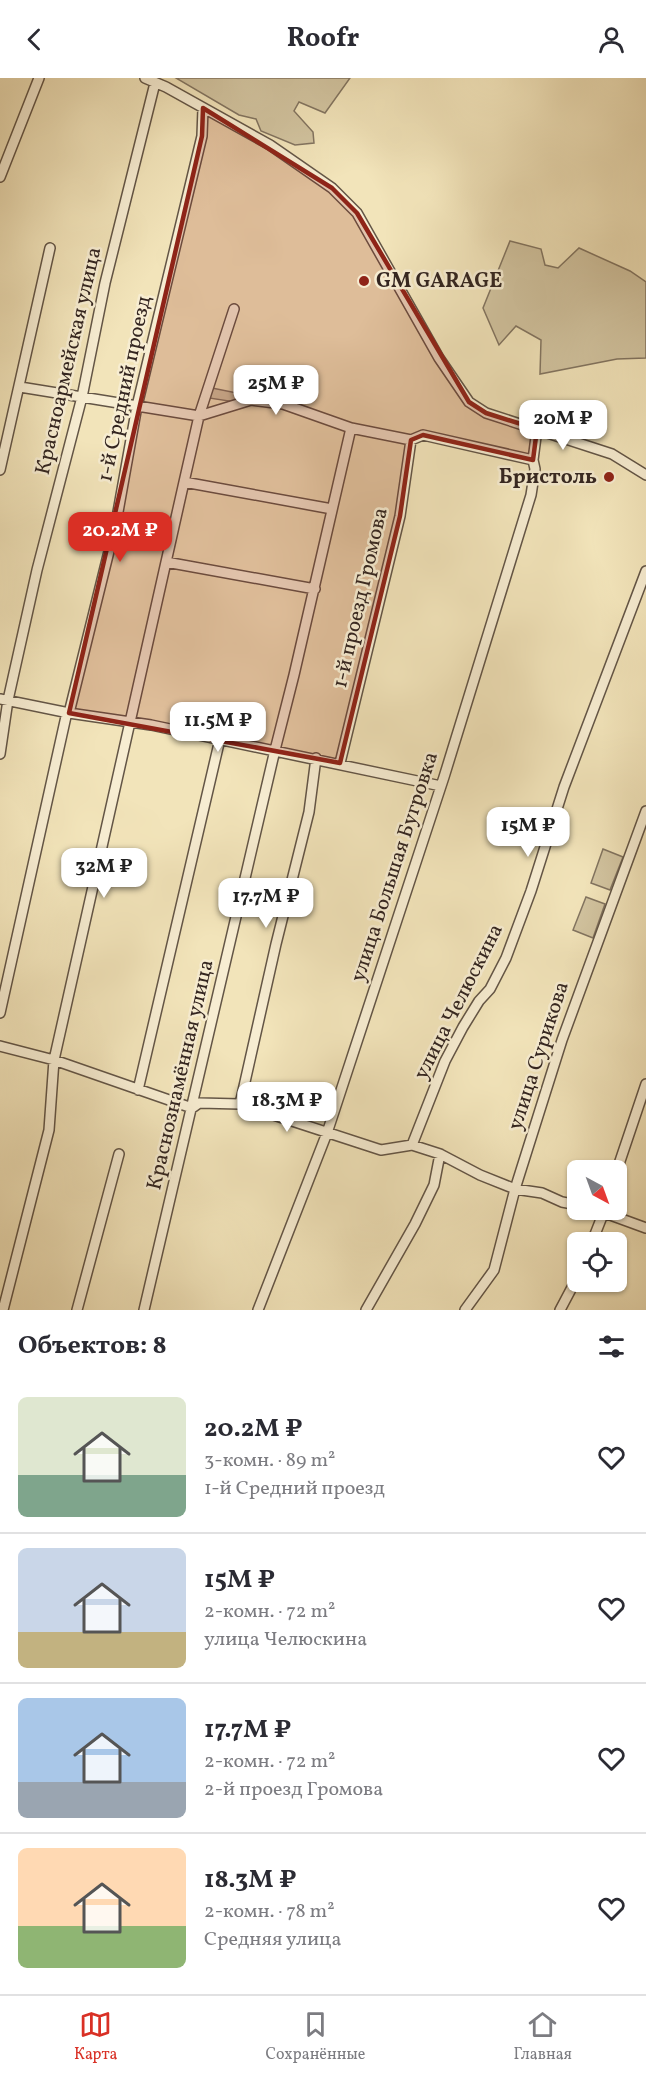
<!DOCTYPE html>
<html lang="ru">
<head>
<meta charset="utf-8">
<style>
  :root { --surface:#fff; --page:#f7f7f7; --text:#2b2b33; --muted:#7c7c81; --line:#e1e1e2; --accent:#d93025 }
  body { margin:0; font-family:Vollkorn,serif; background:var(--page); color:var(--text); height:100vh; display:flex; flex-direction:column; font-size:22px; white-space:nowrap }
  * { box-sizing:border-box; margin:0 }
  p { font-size:20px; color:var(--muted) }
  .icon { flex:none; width:33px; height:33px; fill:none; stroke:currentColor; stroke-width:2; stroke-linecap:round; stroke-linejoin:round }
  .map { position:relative; height:1232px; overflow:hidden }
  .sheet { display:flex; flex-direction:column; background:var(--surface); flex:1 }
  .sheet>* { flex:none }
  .needle { width:39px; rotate:139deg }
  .fabs { position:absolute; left:567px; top:1082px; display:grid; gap:12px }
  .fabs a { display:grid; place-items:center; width:60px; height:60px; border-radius:9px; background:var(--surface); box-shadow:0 2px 4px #0004; font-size:30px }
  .price { position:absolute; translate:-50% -51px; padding:0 14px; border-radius:12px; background:#fff; color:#222; font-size:20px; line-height:39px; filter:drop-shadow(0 2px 3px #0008) }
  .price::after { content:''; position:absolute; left:50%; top:36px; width:18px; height:14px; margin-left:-9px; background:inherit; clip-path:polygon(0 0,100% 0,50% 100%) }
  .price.on { background:var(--accent); color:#fff }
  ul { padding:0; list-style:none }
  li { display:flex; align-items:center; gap:18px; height:150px; padding:0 18px }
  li+li { border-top:2px solid var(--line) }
  li span { display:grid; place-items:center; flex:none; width:168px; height:120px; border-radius:9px; color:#555 }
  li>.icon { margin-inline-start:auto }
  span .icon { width:72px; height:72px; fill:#fffc; stroke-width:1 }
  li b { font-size:26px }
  h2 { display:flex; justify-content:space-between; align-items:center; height:72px; padding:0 18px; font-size:26px }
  header { display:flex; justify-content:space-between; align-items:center; height:78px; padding:0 18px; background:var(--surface); font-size:27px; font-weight:700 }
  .menu { display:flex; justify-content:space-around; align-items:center; height:84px; border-top:2px solid var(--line); background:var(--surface); font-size:16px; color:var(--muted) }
  .menu a { display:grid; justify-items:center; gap:3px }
  .menu .on { color:var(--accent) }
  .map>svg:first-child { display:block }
  .green { fill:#d2c4a0; stroke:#827460; stroke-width:1.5 }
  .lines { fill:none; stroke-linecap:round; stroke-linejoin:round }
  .minor-casing { stroke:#635546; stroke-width:12 }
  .minor { stroke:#f7edd2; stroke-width:9 }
  .marked { fill:#8f2418; fill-opacity:0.2; stroke:#8f2418; stroke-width:4.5; stroke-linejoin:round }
  .poi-dot { fill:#8f2418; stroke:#f7edd2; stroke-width:2 }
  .labels { text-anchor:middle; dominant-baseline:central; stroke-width:5; stroke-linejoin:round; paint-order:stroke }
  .poi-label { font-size:21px; font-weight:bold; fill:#332520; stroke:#f7edd2; text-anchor:start }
  .street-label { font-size:21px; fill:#332520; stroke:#f7edd2 }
</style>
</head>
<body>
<header><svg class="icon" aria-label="back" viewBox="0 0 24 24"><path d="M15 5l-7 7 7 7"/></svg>Roofr<svg class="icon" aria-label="person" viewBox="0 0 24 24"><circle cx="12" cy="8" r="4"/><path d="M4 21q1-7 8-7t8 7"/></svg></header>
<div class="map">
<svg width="646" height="1232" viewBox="0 0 646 1232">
  <rect width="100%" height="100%" fill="#f2e4ba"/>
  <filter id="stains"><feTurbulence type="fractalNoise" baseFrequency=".00333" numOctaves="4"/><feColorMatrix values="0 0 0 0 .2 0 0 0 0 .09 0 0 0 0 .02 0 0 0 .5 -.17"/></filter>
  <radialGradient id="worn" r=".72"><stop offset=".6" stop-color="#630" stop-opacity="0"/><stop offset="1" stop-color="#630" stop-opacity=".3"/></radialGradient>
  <path class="green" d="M176,0h174l-25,35 -26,-11 -5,9 19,21 1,11 -19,2 -34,-14 -5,-12 -17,-4z
    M510,163l31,8 4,16 13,3 21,-20 51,23 16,11v76l-29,1 -77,15 1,-34 -25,-14 -17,19 -16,-37z
    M212,310l25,5 -2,9 -26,-4z
    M603,771l20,8 -13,33 -19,-7z
    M586,819l19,7 -12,34 -20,-8z"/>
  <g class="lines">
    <defs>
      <path id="minor" d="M145,0l21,9 104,58 62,43 25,25 82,145 30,44 17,11 126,41 34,21
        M0,99l39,-99
        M20,309l179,29 52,-16 32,4 68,24 60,12 12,-5 110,25
        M0,392l50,-222
        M184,404l148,27
        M166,484l149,27
        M0,621l69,14 82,12 290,61
        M69,635l47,-190 21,-117 65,-270 1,-28
        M0,676l8,-54 29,-130 45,-173 23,-114 50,-200
        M340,685l60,-247 11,-76
        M0,935l67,-301
        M0,968l54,14 138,48 7,-5 41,1 141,46 31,-5 28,9 40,21 35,14 27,4 20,9 16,3
        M138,1012l82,-351
        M240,1026l36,-160 33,-132 7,-54
        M412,1067l33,-84 18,-34 16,-26 11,-12 16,-31 25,-67 33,-104 82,-216
        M616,1095l30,-89
        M594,1131l52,19
        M592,1164l13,-33
        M3,1232l46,-180 5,-70 130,-578 15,-66 35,-107
        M77,1232l42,-156
        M144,1232l131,-560 19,-75 57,-247
        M258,1232l69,-177 117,-356 87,-282 4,-26 -2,-9 4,-31
        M366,1232l49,-86 19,-39 6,-31
        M465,1232l29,-40 21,-81 47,-149 84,-229
        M560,1232l18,-34"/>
    </defs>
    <use href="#minor" class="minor-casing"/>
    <use href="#minor" class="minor"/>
  </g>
  <path class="marked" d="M203,30l129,80 25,25 112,189 17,11 51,16 -4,31 -110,-25 -12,5 -11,76 -60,247 -271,-50 133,-577z"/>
  <g class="poi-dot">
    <circle cx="364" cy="203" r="6"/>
    <circle cx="609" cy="399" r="6"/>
  </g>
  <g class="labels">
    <g class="poi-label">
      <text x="376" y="203">GM GARAGE</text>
      <text x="597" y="399" text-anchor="end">Бристоль</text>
    </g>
    <g class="street-label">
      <text transform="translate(69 283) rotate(-77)">Красноармейская улица</text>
      <text transform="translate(125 311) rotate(-78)">1-й Средний проезд</text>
      <text transform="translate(361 520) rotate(-77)">1-й проезд Громова</text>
      <text transform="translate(395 789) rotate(-72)">улица Большая Бугровка</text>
      <text transform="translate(459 924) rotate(-63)">улица Челюскина</text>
      <text transform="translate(539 978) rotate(-72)">улица Сурикова</text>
      <text transform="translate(181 997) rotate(-77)">Краснознамённая улица</text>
    </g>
  </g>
  <rect width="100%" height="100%" filter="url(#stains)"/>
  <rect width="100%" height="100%" fill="url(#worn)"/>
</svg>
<div class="fabs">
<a><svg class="needle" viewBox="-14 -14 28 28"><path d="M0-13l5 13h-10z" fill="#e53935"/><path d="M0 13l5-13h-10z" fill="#7c7c81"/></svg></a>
<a><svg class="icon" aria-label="locate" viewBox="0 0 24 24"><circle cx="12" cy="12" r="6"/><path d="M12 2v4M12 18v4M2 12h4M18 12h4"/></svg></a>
</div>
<b class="price" style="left:276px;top:338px">25M ₽</b>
<b class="price" style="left:563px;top:373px">20M ₽</b>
<b class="price on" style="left:120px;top:485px">20.2M ₽</b>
<b class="price" style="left:218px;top:675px">11.5M ₽</b>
<b class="price" style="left:528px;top:780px">15M ₽</b>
<b class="price" style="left:104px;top:821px">32M ₽</b>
<b class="price" style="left:266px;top:851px">17.7M ₽</b>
<b class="price" style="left:287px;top:1055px">18.3M ₽</b>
</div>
<section class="sheet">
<h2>Объектов: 8<svg class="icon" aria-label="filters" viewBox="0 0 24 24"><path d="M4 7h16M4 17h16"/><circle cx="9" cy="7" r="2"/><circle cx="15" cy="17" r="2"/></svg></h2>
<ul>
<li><span style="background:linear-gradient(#dfe7d0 65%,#7fa58c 0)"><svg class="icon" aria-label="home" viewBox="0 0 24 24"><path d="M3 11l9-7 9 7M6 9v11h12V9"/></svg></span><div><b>20.2M ₽</b><p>3-комн. · 89 m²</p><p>1-й Средний проезд</p></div><svg class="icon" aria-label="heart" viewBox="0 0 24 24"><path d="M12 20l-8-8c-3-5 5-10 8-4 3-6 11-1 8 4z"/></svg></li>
<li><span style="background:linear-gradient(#c9d6e8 70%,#c2b280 0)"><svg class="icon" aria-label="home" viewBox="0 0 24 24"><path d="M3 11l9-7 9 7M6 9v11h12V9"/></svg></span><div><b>15M ₽</b><p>2-комн. · 72 m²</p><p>улица Челюскина</p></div><svg class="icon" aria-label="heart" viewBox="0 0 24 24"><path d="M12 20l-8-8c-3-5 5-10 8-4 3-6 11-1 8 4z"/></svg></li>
<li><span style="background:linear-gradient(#a9c7e8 70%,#9aa5b1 0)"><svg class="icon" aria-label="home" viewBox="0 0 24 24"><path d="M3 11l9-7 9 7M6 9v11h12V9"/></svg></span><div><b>17.7M ₽</b><p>2-комн. · 72 m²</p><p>2-й проезд Громова</p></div><svg class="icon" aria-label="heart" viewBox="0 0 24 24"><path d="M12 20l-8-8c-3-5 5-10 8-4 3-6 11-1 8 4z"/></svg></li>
<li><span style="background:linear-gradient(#ffd9b3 65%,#8fb573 0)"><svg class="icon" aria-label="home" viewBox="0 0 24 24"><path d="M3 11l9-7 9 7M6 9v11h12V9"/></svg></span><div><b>18.3M ₽</b><p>2-комн. · 78 m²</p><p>Средняя улица</p></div><svg class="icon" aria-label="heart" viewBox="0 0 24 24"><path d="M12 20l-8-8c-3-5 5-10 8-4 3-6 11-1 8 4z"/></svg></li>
</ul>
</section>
<nav class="menu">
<a class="on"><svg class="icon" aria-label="map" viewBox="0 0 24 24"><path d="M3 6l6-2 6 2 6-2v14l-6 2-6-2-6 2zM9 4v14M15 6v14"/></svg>Карта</a>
<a><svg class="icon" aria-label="saved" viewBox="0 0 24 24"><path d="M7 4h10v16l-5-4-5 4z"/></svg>Сохранённые</a>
<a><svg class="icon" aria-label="home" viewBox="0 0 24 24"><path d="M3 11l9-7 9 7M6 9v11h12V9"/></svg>Главная</a>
</nav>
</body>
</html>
